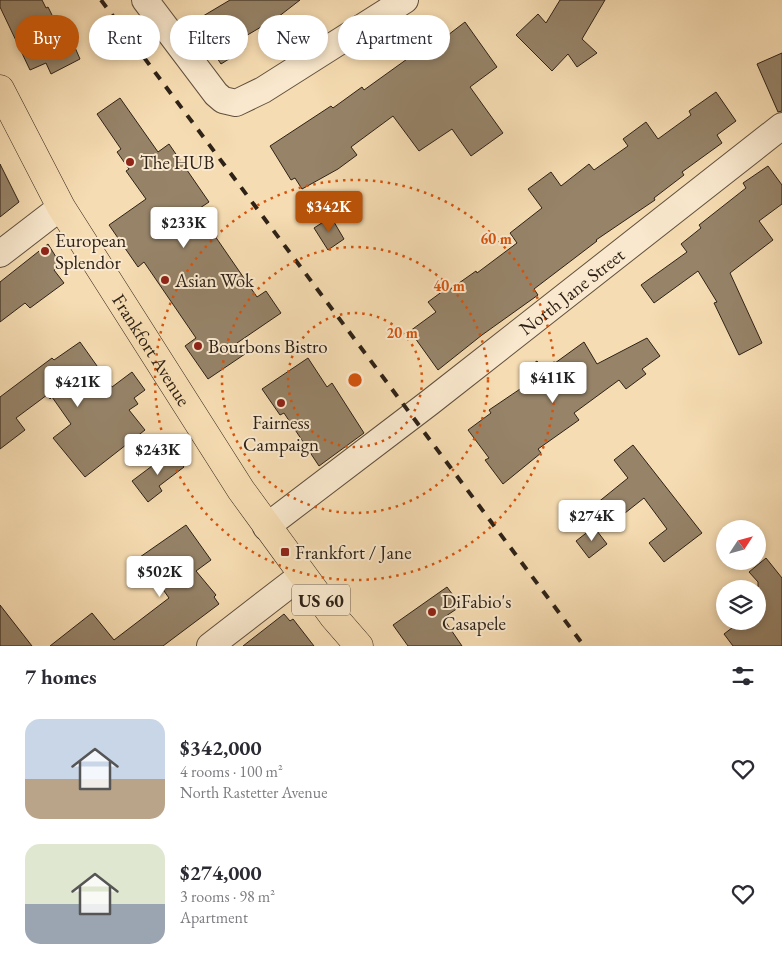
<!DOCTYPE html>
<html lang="en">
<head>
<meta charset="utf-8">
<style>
  :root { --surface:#fff; --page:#f2f2f3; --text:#2b2b33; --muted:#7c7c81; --accent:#b45309 }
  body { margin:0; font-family:"EB Garamond",serif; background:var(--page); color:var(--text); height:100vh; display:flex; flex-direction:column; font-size:19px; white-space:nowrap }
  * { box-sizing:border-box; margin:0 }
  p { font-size:16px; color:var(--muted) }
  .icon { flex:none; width:28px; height:28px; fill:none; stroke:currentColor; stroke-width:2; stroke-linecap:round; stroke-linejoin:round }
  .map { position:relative; height:646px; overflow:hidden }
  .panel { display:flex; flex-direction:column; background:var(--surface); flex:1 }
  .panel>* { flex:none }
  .hud { position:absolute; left:15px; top:15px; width:500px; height:45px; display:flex; gap:10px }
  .needle { width:32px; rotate:54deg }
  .fabs { position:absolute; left:716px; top:520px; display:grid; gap:10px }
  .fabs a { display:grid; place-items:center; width:50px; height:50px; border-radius:50%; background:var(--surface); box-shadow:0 2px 8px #0003; font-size:25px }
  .price { position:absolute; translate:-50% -42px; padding:0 11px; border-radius:5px; background:#fff; color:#222; font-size:16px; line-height:32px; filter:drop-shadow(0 1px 2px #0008) }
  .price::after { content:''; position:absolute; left:50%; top:30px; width:15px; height:11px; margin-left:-8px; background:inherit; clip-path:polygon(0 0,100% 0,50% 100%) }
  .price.active { background:var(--accent); color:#fff }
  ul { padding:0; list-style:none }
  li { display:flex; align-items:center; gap:15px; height:125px; padding:0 25px }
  li span { display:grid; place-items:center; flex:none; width:140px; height:100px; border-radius:15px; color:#555 }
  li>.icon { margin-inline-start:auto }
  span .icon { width:60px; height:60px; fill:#fffc; stroke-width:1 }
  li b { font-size:21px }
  h2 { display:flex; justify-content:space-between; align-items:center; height:60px; padding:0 25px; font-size:21px }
  .chip { padding:0 18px; border-radius:22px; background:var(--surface); box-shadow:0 2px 8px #0003; font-size:18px; line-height:45px }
  .chip.active { background:var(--accent); color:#fff }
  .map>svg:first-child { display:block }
  .building { fill:#968368; stroke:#2e2217 }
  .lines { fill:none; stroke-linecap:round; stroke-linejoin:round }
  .minor-casing { stroke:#60503e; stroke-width:28 }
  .primary-casing { stroke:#2e2217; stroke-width:29 }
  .minor { stroke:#f9e8cd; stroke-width:26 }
  .primary { stroke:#f6dcb2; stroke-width:28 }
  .rail { stroke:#2e2217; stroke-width:4; stroke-dasharray:9 9; stroke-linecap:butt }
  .ring { fill:none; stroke:#d5540d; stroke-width:2.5; stroke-dasharray:2.5 5 }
  .poi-dot { fill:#8f2418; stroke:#f9e8cd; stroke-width:2 }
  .labels { text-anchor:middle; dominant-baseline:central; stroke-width:4; stroke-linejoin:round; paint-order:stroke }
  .shield { fill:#f9e8cd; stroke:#6b5d4e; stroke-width:1 }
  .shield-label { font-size:18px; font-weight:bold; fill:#2e2217 }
  .poi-label { font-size:19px; fill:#2e2217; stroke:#f9e8cd; text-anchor:start }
  .street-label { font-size:19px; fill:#2e2217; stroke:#f9e8cd }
  .centre { fill:#d5540d; stroke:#f9e8cd; stroke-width:2.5 }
  .ring-label { font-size:15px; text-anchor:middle; font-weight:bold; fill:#d5540d; stroke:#f9e8cd; stroke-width:4; stroke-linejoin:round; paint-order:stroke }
</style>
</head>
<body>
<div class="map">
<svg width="782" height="646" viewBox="0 0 782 646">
  <rect width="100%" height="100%" fill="#f6dcb2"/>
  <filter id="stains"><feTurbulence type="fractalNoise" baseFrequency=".004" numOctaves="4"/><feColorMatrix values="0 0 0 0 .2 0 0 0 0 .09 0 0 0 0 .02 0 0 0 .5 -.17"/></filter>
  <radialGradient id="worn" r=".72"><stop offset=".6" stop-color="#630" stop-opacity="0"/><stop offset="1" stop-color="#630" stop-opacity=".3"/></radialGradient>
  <path class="building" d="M0,0h42l4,8 2,-1 16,32 6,-3 10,23 -29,15 -5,-11 -16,7 -30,-63z
    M230,0h70l-22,17 -39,23 6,9 -24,15 -4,-6 -2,1 -22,-37z
    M560,0h45l-23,39 15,14 -20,14 -9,-13 -16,17 -36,-36 22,-21 8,9z
    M465,22l32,45 -27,20 33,46 -32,23 -19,-27 -33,22 -26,-35 -42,31 6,8 -19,14 -36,20 -7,-11 -4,2 -21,-34 61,-40 2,2 29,-21 2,3 64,-46 3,4z
    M782,53v58l-4,1 -21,-48z
    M716,92l20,29 -19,14 5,8 -40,29 2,3 -30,23 1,2 -59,40 1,1 -63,48 4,6 -56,40 -44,35 -28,-39 26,-19 -8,-10 19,-14 2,2 27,-19 1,2 40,-30 -7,-10 32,-25 -14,-19 23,-17 10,14 28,-22 5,6 34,-24 -5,-7 23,-17 12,17 33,-24 -2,-4z
    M120,98l38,54 11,-8 40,58 -12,8 60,87 9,-6 15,22 -44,30 8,11 -37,25 -23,-33 11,-8 -52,-76 -6,5 -29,-42 37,-26 -20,-28 3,-2 -12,-17 4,-3 -24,-35z
    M0,164l19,38 -19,15z
    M768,166l14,19v19l-23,17 14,19 -43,33 32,70 -23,12 -25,-52 3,-1 -19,-31 -44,32 -13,-18 46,-33 -6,-8 20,-16 -2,-3 47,-37 -3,-5z
    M331,217l13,22 -16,11 -14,-22z
    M48,244l13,21 -7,5 10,13 -34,25 -5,-5 -25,19v-40z
    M647,338l13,18 -18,13 4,5 -20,15 -7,-9 -45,33 5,7 -41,29 3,4 -38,31 -18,-24 4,-2 -21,-28 23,-17 -2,-3 40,-27 -8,-11 16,-11 7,10 40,-29 13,22z
    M80,342l32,45 20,-15 13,18 -11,8 4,6 -9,6 16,20 -60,47 -32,-39 18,-14 -19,-27 -2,2 -3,-4 -31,23 9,12 -25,19v-52l52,-39 2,2z
    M308,358l19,29 5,-4 32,50 -45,33 -35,-53 -4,2 -18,-26z
    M633,445l69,88 -38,29 -15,-19 18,-14 -23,-31 -43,34 -15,-20 42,-34 -14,-18z
    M172,451l12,16 -25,19 3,5 -14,11 -16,-21z
    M186,525l25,35 -15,11 20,24 -2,2 5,7 -56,42h-113l42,-33 22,27 55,-42 -29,-41z
    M594,527l13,17 -18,14 -13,-17z
    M766,558l16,20v68h-49l-9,-12 17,-13h17v-15l7,-6 -7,-10v-8l-9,-10z
    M447,587l14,19 -18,12 19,28h-54l-15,-21z
    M0,605l32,41h-32z
    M284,614l6,7 3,-2 21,27h-71z"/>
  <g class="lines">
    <defs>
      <g id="minor">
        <path d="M145,0l71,94 7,6 13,3 27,-13 142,-90"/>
        <path d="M0,254l61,-47"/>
        <path id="s1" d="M266,527l163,-124 353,-277"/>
        <path d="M210,646l92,-71"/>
      </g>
      <g id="primary">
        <path id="s2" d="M0,89l61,118 180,283 92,126 26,30"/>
      </g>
    </defs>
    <use href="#minor" class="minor-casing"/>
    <use href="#primary" class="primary-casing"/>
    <use href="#minor" class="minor"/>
    <use href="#primary" class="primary"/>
    <path class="rail" d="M101,0l483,646"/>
  </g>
  <g class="ring">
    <circle cx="355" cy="380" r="67"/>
    <circle cx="355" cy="380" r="133"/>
    <circle cx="355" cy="380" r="200"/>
  </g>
  <g class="poi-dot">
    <circle cx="130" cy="162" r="5"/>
    <circle cx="45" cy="251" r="5"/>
    <circle cx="165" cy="280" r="5"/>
    <circle cx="198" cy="346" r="5"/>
    <circle cx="281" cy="403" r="5"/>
    <rect x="280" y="547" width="10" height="10" rx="2.5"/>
    <circle cx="432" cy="612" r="5"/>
  </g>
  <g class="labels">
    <rect class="shield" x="292" y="584.5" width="58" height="31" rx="4"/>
    <g class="shield-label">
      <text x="321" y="600">US 60</text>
    </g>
    <g class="poi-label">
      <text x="140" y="162">The HUB</text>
      <text x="55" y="240">European<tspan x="55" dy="22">Splendor</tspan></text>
      <text x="175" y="280">Asian Wok</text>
      <text x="208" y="346">Bourbons Bistro</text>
      <text x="281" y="422" text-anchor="middle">Fairness<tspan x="281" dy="22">Campaign</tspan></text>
      <text x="295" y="552">Frankfort / Jane</text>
      <text x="442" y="601">DiFabio's<tspan x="442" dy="22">Casapele</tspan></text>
    </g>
    <g class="street-label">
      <text stroke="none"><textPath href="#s1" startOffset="386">North Jane Street</textPath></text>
      <text stroke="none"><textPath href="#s2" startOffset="302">Frankfort Avenue</textPath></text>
    </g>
  </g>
  <circle cx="355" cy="380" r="8" class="centre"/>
  <g class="ring-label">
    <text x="496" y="244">60 m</text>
    <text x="449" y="291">40 m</text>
    <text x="402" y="338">20 m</text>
  </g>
  <rect width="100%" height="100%" filter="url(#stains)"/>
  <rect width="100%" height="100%" fill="url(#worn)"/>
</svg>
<div class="fabs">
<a><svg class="needle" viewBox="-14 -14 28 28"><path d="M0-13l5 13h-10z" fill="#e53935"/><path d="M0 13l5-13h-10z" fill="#7c7c81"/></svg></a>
<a><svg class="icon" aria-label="layers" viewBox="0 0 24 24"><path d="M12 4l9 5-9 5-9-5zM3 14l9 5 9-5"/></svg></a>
</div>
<b class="price active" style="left:329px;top:233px">$342K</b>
<b class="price" style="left:184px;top:249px">$233K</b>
<b class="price" style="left:553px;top:404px">$411K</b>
<b class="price" style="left:78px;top:408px">$421K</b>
<b class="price" style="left:158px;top:476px">$243K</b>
<b class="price" style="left:592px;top:542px">$274K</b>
<b class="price" style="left:160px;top:598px">$502K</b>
<div class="hud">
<a class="chip active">Buy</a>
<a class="chip">Rent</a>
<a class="chip">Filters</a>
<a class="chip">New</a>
<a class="chip">Apartment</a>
</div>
</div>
<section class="panel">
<h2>7 homes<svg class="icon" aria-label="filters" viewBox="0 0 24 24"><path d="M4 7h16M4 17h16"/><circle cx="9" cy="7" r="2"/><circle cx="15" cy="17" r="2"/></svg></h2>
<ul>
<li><span style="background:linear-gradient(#c9d6e8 60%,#b9a48a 0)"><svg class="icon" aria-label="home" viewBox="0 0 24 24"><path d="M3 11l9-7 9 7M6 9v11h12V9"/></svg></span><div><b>$342,000</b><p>4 rooms · 100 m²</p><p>North Rastetter Avenue</p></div><svg class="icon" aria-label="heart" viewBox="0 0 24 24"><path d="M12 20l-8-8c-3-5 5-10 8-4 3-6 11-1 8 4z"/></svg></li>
<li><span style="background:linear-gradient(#dfe7d0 60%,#9aa5b1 0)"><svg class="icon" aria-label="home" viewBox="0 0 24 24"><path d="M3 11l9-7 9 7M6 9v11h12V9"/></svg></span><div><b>$274,000</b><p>3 rooms · 98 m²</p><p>Apartment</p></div><svg class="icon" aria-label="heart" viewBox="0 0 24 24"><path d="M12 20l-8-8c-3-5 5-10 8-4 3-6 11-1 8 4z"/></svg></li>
</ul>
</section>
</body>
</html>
